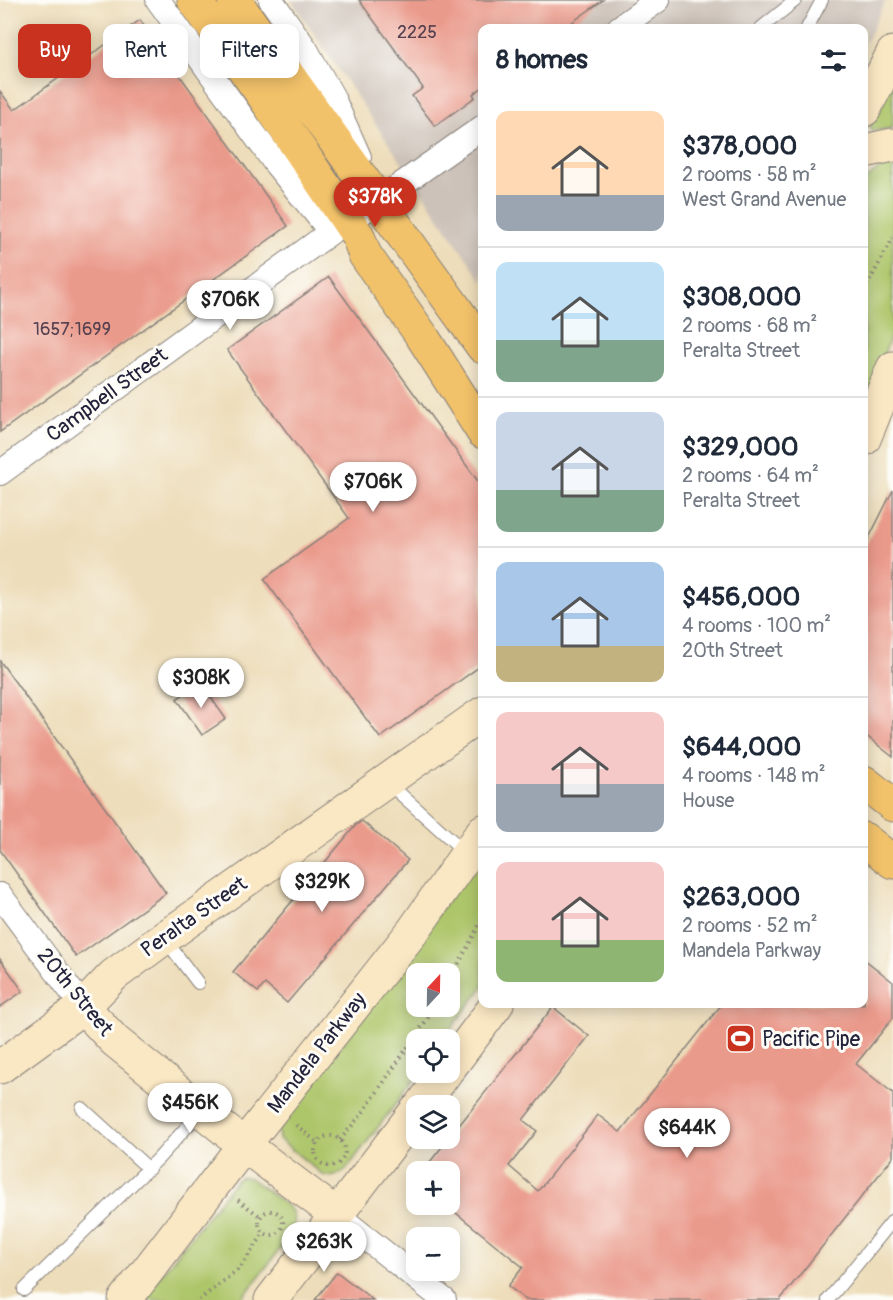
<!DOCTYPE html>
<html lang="en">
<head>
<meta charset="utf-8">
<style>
  :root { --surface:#fff; --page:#f2f2f3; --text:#1f2937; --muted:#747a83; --line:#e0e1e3; --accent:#c8321e }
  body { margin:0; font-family:Pangolin,sans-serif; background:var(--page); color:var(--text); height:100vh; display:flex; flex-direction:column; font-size:22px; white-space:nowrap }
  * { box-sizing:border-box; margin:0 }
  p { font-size:20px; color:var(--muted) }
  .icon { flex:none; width:33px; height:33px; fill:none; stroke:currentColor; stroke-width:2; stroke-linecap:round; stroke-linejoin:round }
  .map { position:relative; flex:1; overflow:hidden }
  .details { position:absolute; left:478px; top:24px; width:390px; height:984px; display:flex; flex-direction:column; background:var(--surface); border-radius:12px; box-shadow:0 3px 15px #0003 }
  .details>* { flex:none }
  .guide { position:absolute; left:18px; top:24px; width:370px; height:54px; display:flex; gap:12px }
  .needle { width:39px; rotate:22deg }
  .fabs { position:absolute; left:406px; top:963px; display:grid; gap:12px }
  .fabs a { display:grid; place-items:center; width:54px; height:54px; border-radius:12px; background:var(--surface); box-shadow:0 3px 15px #0003; font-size:30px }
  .price { position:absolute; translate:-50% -51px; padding:0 14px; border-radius:21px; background:#fff; color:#222; font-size:20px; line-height:39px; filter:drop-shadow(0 2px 3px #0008) }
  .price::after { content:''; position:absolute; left:50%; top:36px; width:18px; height:14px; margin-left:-9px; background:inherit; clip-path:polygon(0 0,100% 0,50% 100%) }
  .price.current { background:var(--accent); color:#fff }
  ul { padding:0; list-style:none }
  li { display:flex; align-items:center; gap:18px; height:150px; padding:0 18px }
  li+li { border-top:2px solid var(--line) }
  li span { display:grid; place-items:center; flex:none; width:168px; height:120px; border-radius:12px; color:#555 }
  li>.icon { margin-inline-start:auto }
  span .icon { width:72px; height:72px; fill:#fffc; stroke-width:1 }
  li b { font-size:26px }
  h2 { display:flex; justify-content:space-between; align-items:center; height:72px; padding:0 18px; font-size:26px }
  .chip { padding:0 21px; border-radius:12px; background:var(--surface); box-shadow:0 3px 15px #0003; font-size:21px; line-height:54px }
  .chip.current { background:var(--accent); color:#fff }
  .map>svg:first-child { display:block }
  .industrial { fill:#cdc2b9 }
  .green { fill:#aec66b; stroke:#687453; stroke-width:1.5; fill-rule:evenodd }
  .building { fill:#ea9a8b }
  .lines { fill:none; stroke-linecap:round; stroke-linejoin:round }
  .lane-casing { stroke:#88807a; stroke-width:14 }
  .street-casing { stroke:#88807a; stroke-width:26 }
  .secondary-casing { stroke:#88807a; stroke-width:35 }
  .primary-casing { stroke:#88807a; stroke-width:35 }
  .path { stroke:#88807a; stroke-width:4; stroke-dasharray:1.5 4.5; stroke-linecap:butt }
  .lane { stroke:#fff; stroke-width:12 }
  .street { stroke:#fff; stroke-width:24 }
  .secondary { stroke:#fae7c3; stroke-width:33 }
  .primary { stroke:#f2c26a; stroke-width:33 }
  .labels { text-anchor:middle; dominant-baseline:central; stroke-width:6; stroke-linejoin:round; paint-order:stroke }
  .number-label { font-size:18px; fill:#54404f }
  .street-label { font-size:21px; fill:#22223b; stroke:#fdfcf7 }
  .poi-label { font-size:21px; fill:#22223b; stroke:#fdfcf7; text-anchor:start }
</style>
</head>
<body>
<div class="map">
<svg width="893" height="1300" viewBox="0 0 893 1300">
  <rect width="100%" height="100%" fill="#fdfcf7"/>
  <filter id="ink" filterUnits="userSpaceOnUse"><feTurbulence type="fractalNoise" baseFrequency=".0167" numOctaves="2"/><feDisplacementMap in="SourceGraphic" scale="12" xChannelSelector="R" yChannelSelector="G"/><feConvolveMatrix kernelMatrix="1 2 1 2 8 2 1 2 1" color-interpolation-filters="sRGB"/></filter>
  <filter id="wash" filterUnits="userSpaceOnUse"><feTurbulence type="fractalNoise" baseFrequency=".008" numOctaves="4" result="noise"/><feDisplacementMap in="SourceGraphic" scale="24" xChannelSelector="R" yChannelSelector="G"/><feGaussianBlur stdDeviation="1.35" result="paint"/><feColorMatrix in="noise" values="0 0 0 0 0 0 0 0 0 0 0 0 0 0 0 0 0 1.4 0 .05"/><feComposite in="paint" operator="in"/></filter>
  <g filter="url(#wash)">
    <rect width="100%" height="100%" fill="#edddba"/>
    <path class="industrial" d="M291,0h595l-22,45v-17h-381v254z"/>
    <path class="green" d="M893,79v49l-20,3 -4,-6z
      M893,165v166l-29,73v-223l16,-13z
      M483,853v134l-40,52 -26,1v32l2,1 -73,97c-8,5 -14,9 -23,5l-44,-36 -1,-8 3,-7zM417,974h33v32h-33z
      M242,1177l8,1 36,27 7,8 1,12 -8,16 -45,59h-100l95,-120z"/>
    <g id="blocks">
      <path class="building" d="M359,0h244l-39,28h-81v59l-10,7 2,3 -40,29 -23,-30 11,-8z
        M140,20l148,206 -288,206v-341l14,19z
        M329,277l154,211v176l-103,74 -116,-159 85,-61 -122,-168z
        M893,490v267l-29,-23v-186z
        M0,661l166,232 -90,64 -76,-107z
        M200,682l26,37 -24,16 -25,-36z
        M362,821l46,39 -121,143 -22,-19 -7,8 -25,-20 123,-147z
        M0,959l23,32 -23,16z
        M864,959l29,23v36l-37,46 37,29v64l-113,143h-254l-18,-14 15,-19 -78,-63h5v-32h-28l131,-165 36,29 -66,84 14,11 -28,35 29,25 60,-76 22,17 102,-128h142z
        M337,1272l36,28h-58z"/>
    </g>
  </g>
  <g filter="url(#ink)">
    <use href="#blocks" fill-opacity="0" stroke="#88807a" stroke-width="1.5"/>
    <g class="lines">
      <defs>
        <path id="lane" d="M761,28l35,-28
          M807,28l15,-28
          M387,782l79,71
          M164,938l34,45
          M82,1108l67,61
          M24,1290l134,-131 43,-48
          M828,1300l65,-80"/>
        <path id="street" d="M271,0l34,48 27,48 27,61
          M619,28l39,-28
          M348,222l135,-95
          M0,473l331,-241 -56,-69 -117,-163
          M0,895l83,112
          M337,1215l107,85"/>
        <path id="secondary" d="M864,110l29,-57
          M864,151l29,-6
          M864,439l29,-71
          M83,1007l32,34 129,104 93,70
          M0,1067l83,-60 31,-32 50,-37 319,-225
          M450,1067l47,-63
          M421,1106l25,-34
          M125,1300l119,-155 169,-214 70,-100
          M271,1300l146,-190"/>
        <path id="primary" d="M194,0l69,95 95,141 7,19 57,81 61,96
          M234,0l249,347
          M864,782l29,23
          M864,839l29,23"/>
      </defs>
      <use href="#lane" class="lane-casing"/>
      <use href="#street" class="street-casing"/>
      <use href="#secondary" class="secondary-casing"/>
      <use href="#primary" class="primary-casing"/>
      <path class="path" d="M864,291l29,-53
        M450,980l33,-62
        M296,1125l22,18
        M315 1151a15 15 0 1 1 30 0a15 15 0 1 1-30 0Z
        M340,1140l24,-29 72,-105
        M238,1200l23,17
        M259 1223a12 12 0 1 1 24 0a12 12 0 1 1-24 0Z
        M199,1300l41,-32 24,-35"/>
      <use href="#lane" class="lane"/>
      <use href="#street" class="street"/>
      <use href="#secondary" class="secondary"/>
      <use href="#primary" class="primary"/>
    </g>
  </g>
  <defs>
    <symbol id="stadium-square" viewBox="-11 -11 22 22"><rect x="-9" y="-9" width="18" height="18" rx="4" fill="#c8321e" stroke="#fdfcf7"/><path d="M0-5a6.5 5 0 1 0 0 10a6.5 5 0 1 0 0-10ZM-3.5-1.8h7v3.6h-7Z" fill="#fff"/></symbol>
  </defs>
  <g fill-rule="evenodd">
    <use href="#stadium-square" x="724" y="1022" width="33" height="33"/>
  </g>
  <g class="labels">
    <g class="number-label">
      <text x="417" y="32">2225</text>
      <text x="72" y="329">1657;1699</text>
    </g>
    <g class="street-label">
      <text transform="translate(107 395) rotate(-36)">Campbell Street</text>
      <text transform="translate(194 917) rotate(-35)">Peralta Street</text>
      <text transform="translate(75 992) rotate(51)">20th Street</text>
      <text transform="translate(317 1053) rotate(-52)">Mandela Parkway</text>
    </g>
    <g class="poi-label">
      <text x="762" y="1039">Pacific Pipe</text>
    </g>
  </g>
</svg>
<div class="fabs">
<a><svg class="needle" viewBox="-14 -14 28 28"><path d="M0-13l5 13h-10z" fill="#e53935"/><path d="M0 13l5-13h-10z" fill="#747a83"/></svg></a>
<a><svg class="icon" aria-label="locate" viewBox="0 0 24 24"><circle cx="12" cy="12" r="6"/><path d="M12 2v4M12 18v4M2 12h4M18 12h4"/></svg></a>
<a><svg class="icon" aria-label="layers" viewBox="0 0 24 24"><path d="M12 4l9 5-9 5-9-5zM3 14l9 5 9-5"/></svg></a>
<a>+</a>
<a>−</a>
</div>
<b class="price current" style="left:375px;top:228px">$378K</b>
<b class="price" style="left:230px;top:331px">$706K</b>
<b class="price" style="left:373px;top:513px">$706K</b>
<b class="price" style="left:201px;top:709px">$308K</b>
<b class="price" style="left:322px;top:913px">$329K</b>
<b class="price" style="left:190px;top:1134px">$456K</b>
<b class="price" style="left:687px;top:1159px">$644K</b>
<b class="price" style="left:324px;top:1273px">$263K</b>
<div class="guide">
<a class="chip current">Buy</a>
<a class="chip">Rent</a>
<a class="chip">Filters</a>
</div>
<section class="details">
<h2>8 homes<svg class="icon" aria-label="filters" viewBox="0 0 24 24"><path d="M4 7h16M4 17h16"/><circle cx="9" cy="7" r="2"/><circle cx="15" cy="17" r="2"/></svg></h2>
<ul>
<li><span style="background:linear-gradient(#ffd9b3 70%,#9aa5b1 0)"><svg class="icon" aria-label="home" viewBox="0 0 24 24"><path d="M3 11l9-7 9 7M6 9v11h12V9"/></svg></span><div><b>$378,000</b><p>2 rooms · 58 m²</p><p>West Grand Avenue</p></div></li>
<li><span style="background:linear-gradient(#bfe0f5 65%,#7fa58c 0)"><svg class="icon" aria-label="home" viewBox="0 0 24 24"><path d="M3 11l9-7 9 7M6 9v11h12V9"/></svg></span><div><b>$308,000</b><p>2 rooms · 68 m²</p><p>Peralta Street</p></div></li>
<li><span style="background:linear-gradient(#c9d6e8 65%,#7fa58c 0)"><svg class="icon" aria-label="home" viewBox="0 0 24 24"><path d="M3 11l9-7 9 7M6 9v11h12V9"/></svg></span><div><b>$329,000</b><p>2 rooms · 64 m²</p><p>Peralta Street</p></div></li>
<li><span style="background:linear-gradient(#a9c7e8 70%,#c2b280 0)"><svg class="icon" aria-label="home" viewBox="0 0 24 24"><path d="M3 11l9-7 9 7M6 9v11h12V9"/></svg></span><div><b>$456,000</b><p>4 rooms · 100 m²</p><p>20th Street</p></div></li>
<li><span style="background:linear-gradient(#f6c9c9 60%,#9aa5b1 0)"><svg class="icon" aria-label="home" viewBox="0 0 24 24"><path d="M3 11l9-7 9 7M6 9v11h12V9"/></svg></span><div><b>$644,000</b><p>4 rooms · 148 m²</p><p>House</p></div></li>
<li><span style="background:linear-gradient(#f6c9c9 65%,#8fb573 0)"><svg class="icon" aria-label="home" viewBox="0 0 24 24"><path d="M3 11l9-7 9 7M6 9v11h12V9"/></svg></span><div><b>$263,000</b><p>2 rooms · 52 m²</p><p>Mandela Parkway</p></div></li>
</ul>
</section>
</div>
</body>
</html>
